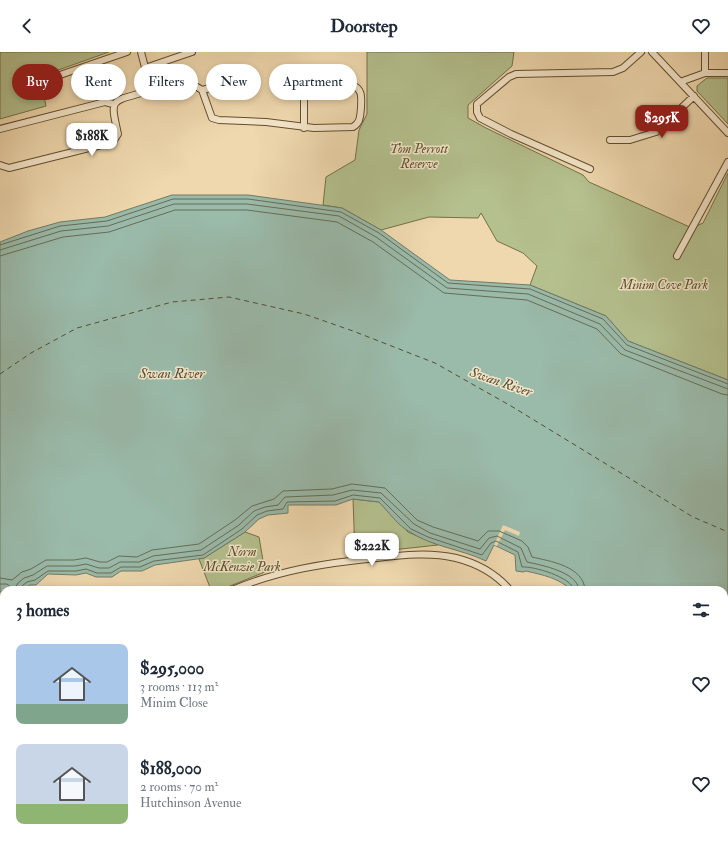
<!DOCTYPE html>
<html lang="en">
<head>
<meta charset="utf-8">
<style>
  :root { --surface:#fff; --page:#f6f6f7; --text:#1f2937; --muted:#747a83; --accent:#8f2418 }
  body { margin:0; font-family:"IM FELL Double Pica",serif; background:var(--page); color:var(--text); height:100vh; display:flex; flex-direction:column; font-size:15px; white-space:nowrap }
  * { box-sizing:border-box; margin:0 }
  p { font-size:13px; color:var(--muted) }
  .icon { flex:none; width:22px; height:22px; fill:none; stroke:currentColor; stroke-width:2; stroke-linecap:round; stroke-linejoin:round }
  .map { position:relative; flex:1; overflow:hidden }
  .side { position:absolute; left:0px; top:534px; width:728px; height:256px; display:flex; flex-direction:column; background:var(--surface); border-radius:12px 12px 0 0; box-shadow:0 2px 6px #0003 }
  .side>* { flex:none }
  .top-card { position:absolute; left:12px; top:12px; width:400px; height:36px; display:flex; gap:8px }
  .price { position:absolute; translate:-50% -34px; padding:0 9px; border-radius:8px; background:#fff; color:#222; font-size:13px; line-height:26px; filter:drop-shadow(0 1px 2px #0008) }
  .price::after { content:''; position:absolute; left:50%; top:24px; width:12px; height:9px; margin-left:-6px; background:inherit; clip-path:polygon(0 0,100% 0,50% 100%) }
  .price.active { background:var(--accent); color:#fff }
  ul { padding:0; list-style:none }
  li { display:flex; align-items:center; gap:12px; height:100px; padding:0 16px }
  li span { display:grid; place-items:center; flex:none; width:112px; height:80px; border-radius:8px; color:#555 }
  li>.icon { margin-inline-start:auto }
  span .icon { width:48px; height:48px; fill:#fffc; stroke-width:1 }
  li b { font-size:17px }
  h2 { display:flex; justify-content:space-between; align-items:center; height:48px; padding:0 16px; font-size:17px }
  .pill { padding:0 14px; border-radius:18px; background:var(--surface); box-shadow:0 2px 6px #0003; font-size:14px; line-height:36px }
  .pill.active { background:var(--accent); color:#fff }
  header { display:flex; justify-content:space-between; align-items:center; height:52px; padding:0 16px; background:var(--surface); font-size:18px; font-weight:800 }
  .map>svg:first-child { display:block }
  .green { fill:#b4c08e; stroke:#747048 }
  .water { fill:#9abaaa; stroke:#717c67 }
  .pier { fill:#efd8ae }
  .lines { fill:none; stroke-linecap:round; stroke-linejoin:round }
  .shore { stroke:#666d56; stroke-width:1 }
  .ferry { stroke:#524e35; stroke-width:1; stroke-dasharray:5 4; stroke-linecap:butt }
  .minor-casing { stroke:#624e2e; stroke-width:8 }
  .major-casing { stroke:#332003; stroke-width:8 }
  .minor { stroke:#f5e6ca; stroke-width:6 }
  .major { stroke:#e8bc77; stroke-width:7 }
  .labels { text-anchor:middle; dominant-baseline:central; stroke-width:3; stroke-linejoin:round; paint-order:stroke }
  .park-label { font-size:13px; font-style:italic; fill:#5a502d; stroke:#f5e6ca }
  .water-label { font-size:14px; font-style:italic; fill:#524e35; stroke:#f5e6ca }
</style>
</head>
<body>
<header><svg class="icon" aria-label="back" viewBox="0 0 24 24"><path d="M15 5l-7 7 7 7"/></svg>Doorstep<svg class="icon" aria-label="heart" viewBox="0 0 24 24"><path d="M12 20l-8-8c-3-5 5-10 8-4 3-6 11-1 8 4z"/></svg></header>
<div class="map">
<svg width="728" height="790" viewBox="0 0 728 790">
  <rect width="100%" height="100%" fill="#efd8ae"/>
  <filter id="stains"><feTurbulence type="fractalNoise" baseFrequency=".005" numOctaves="4"/><feColorMatrix values="0 0 0 0 .2 0 0 0 0 .09 0 0 0 0 .02 0 0 0 .5 -.17"/></filter>
  <radialGradient id="worn" r=".72"><stop offset=".6" stop-color="#630" stop-opacity="0"/><stop offset="1" stop-color="#630" stop-opacity=".3"/></radialGradient>
  <path class="green" d="M0,0h109l-62,22 4,20 -7,2 2,10 -46,13z
    M367,0h147l-2,14 -44,39v13l18,10 97,47 6,7 103,46 11,-5 25,-50v207l-100,-39 -22,-25 -76,-31 7,-19 -14,-13 -26,-12 -16,-28 -3,5 -49,-1 -48,13 -39,-22 -19,-3 3,-28 29,-17 4,-30 8,-16z
    M707,26h21v46l-31,-33v-5z
    M353,447l26,3 29,30 30,13 -83,9z
    M245,480l14,5 6,35 -45,18h-9l-12,-31 5,-1z
    M4,619v61l-4,-3 2,-39 -2,-3v-15z
    M724,719l4,2v69h-29l-4,-4h29z"/>
  <path class="water" d="M172,143h76l94,13 39,22 69,50 80,5 76,31 22,25 100,39v357l-4,-2v-145h-153c-12,-12 -28,-15 -45,-19l-3,1 -7,-1 -1,-16 -21,-10 -8,16c-25,-12 -53,-14 -76,-29 -12,-6 -22,-21 -31,-30l-26,-3 -17,6h-48v8l-20,2 -9,4 -14,13 -41,26 -49,7 -13,6h-21l-9,6h-16l-10,-4 -10,2 -28,-1 -12,11h-6l-7,5h-19v2h-4v-350l28,-11 32,-9 45,-5z
    M0,554c5,13 8,52 0,63z
    M0,677l4,3v25l-2,3 2,7v71h60l1,4h-65z"/>
  <path class="pier" d="M503,473l17,7 -1,4 -14,-6 -8,16 -3,-1z"/>
  <g class="lines">
    <path class="shore" d="M0,193l60,-19 47,-5 66,-22h75l93,13 38,21 69,50 82,6 73,30 24,26 101,39
      M0,198l61,-19 47,-5 66,-22h73l92,12 37,21 71,51 81,6 72,30 25,26 103,39
      M0,204l63,-19 46,-5 66,-22h72l90,12 36,20 71,51 83,7 70,29 24,25 101,40 6,1
      M0,526l12,2 10,-8 9,-3 15,-9h28l12,-2 14,4h7l12,-6 18,1 15,-7 47,-6 36,-24 17,-14 22,-7 9,-8 49,-2 20,-5 33,4 32,32 16,7 45,14 10,-10h11l23,10 6,6 4,10c17,4 52,9 53,33
      M0,532h7l7,6 4,-7 6,-5 9,-3 14,-9h28l11,-2 13,4h10l11,-6h19l14,-6 48,-6 38,-25 15,-14 11,-4 13,-2 7,-8 48,-2 19,-5 29,3 33,31 16,9 50,16 9,-11 8,-2 24,12 6,14c14,3 51,10 52,28
      M21,538l1,-4 5,-4 8,-2 13,-9h28l10,-2 11,4h14l10,-6h19l14,-6 49,-6 39,-26 15,-14 10,-4 16,-2 4,-7 48,-1 18,-6 27,3 31,31 17,8 54,18 9,-12 5,-2 22,11 4,15c11,-1 50,10 52,23"/>
    <path class="ferry" d="M0,322l31,-21 46,-25 95,-26 57,-5 75,17 49,17 82,32 76,43 182,111 35,15"/>
    <defs>
      <path id="minor" d="M141,0l8,31
        M652,0l76,81
        M145,16l47,-16
        M705,21v-21
        M60,23l67,-23
        M680,30l25,-9h23
        M145 37a7 7 0 1 1 14 0a7 7 0 1 1-14 0Z
        M202,38l46,-11
        M158,39l10,1 24,-8 10,6 10,28 7,2 47,2 48,6 39,-1c8,-5 7,-11 8,-19 0,-5 1,-12 -1,-16 -6,-15 -41,-5 -53,-1l-3,9v28
        M0,77l105,-27 8,2
        M610,88h20l26,-8 38,-36
        M0,113l9,3 104,-26 5,-8c-8,-36 -8,-32 27,-42
        M590,117l-79,-35 -31,-16 -3,-6v-8l32,-27 7,-3 97,-2 10,-4 18,-16
        M677,204l51,-94
        M232,538c47,-20 94,-27 145,-32 26,-3 53,-6 79,0 20,5 40,16 54,32
        M724,713l4,3
        M149,786l2,4
        M154,786l3,4
        M540,786v4"/>
      <path id="major" d="M679,786l6,4
        M687,786l5,4
        M365,790l6,-4
        M374,790l7,-4"/>
    </defs>
    <use href="#minor" class="minor-casing"/>
    <use href="#major" class="major-casing"/>
    <use href="#minor" class="minor"/>
    <use href="#major" class="major"/>
  </g>
  <g class="labels">
    <g class="park-label">
      <text x="419" y="97">Tom Perrott<tspan x="419" dy="15">Reserve</tspan></text>
      <text x="664" y="233">Minim Cove Park</text>
      <text x="242" y="500">Norm<tspan x="242" dy="15">McKenzie Park</tspan></text>
    </g>
    <g class="water-label">
      <text x="172" y="321">Swan River</text>
      <text transform="translate(501 330) rotate(19)">Swan River</text>
    </g>
  </g>
  <rect width="100%" height="100%" filter="url(#stains)"/>
  <rect width="100%" height="100%" fill="url(#worn)"/>
</svg>
<b class="price active" style="left:662px;top:87px">$295K</b>
<b class="price" style="left:92px;top:105px">$188K</b>
<b class="price" style="left:372px;top:515px">$222K</b>
<div class="top-card">
<a class="pill active">Buy</a>
<a class="pill">Rent</a>
<a class="pill">Filters</a>
<a class="pill">New</a>
<a class="pill">Apartment</a>
</div>
<section class="side">
<h2>3 homes<svg class="icon" aria-label="filters" viewBox="0 0 24 24"><path d="M4 7h16M4 17h16"/><circle cx="9" cy="7" r="2"/><circle cx="15" cy="17" r="2"/></svg></h2>
<ul>
<li><span style="background:linear-gradient(#a9c7e8 75%,#7fa58c 0)"><svg class="icon" aria-label="home" viewBox="0 0 24 24"><path d="M3 11l9-7 9 7M6 9v11h12V9"/></svg></span><div><b>$295,000</b><p>3 rooms · 113 m²</p><p>Minim Close</p></div><svg class="icon" aria-label="heart" viewBox="0 0 24 24"><path d="M12 20l-8-8c-3-5 5-10 8-4 3-6 11-1 8 4z"/></svg></li>
<li><span style="background:linear-gradient(#c9d6e8 75%,#8fb573 0)"><svg class="icon" aria-label="home" viewBox="0 0 24 24"><path d="M3 11l9-7 9 7M6 9v11h12V9"/></svg></span><div><b>$188,000</b><p>2 rooms · 70 m²</p><p>Hutchinson Avenue</p></div><svg class="icon" aria-label="heart" viewBox="0 0 24 24"><path d="M12 20l-8-8c-3-5 5-10 8-4 3-6 11-1 8 4z"/></svg></li>
</ul>
</section>
</div>
</body>
</html>
